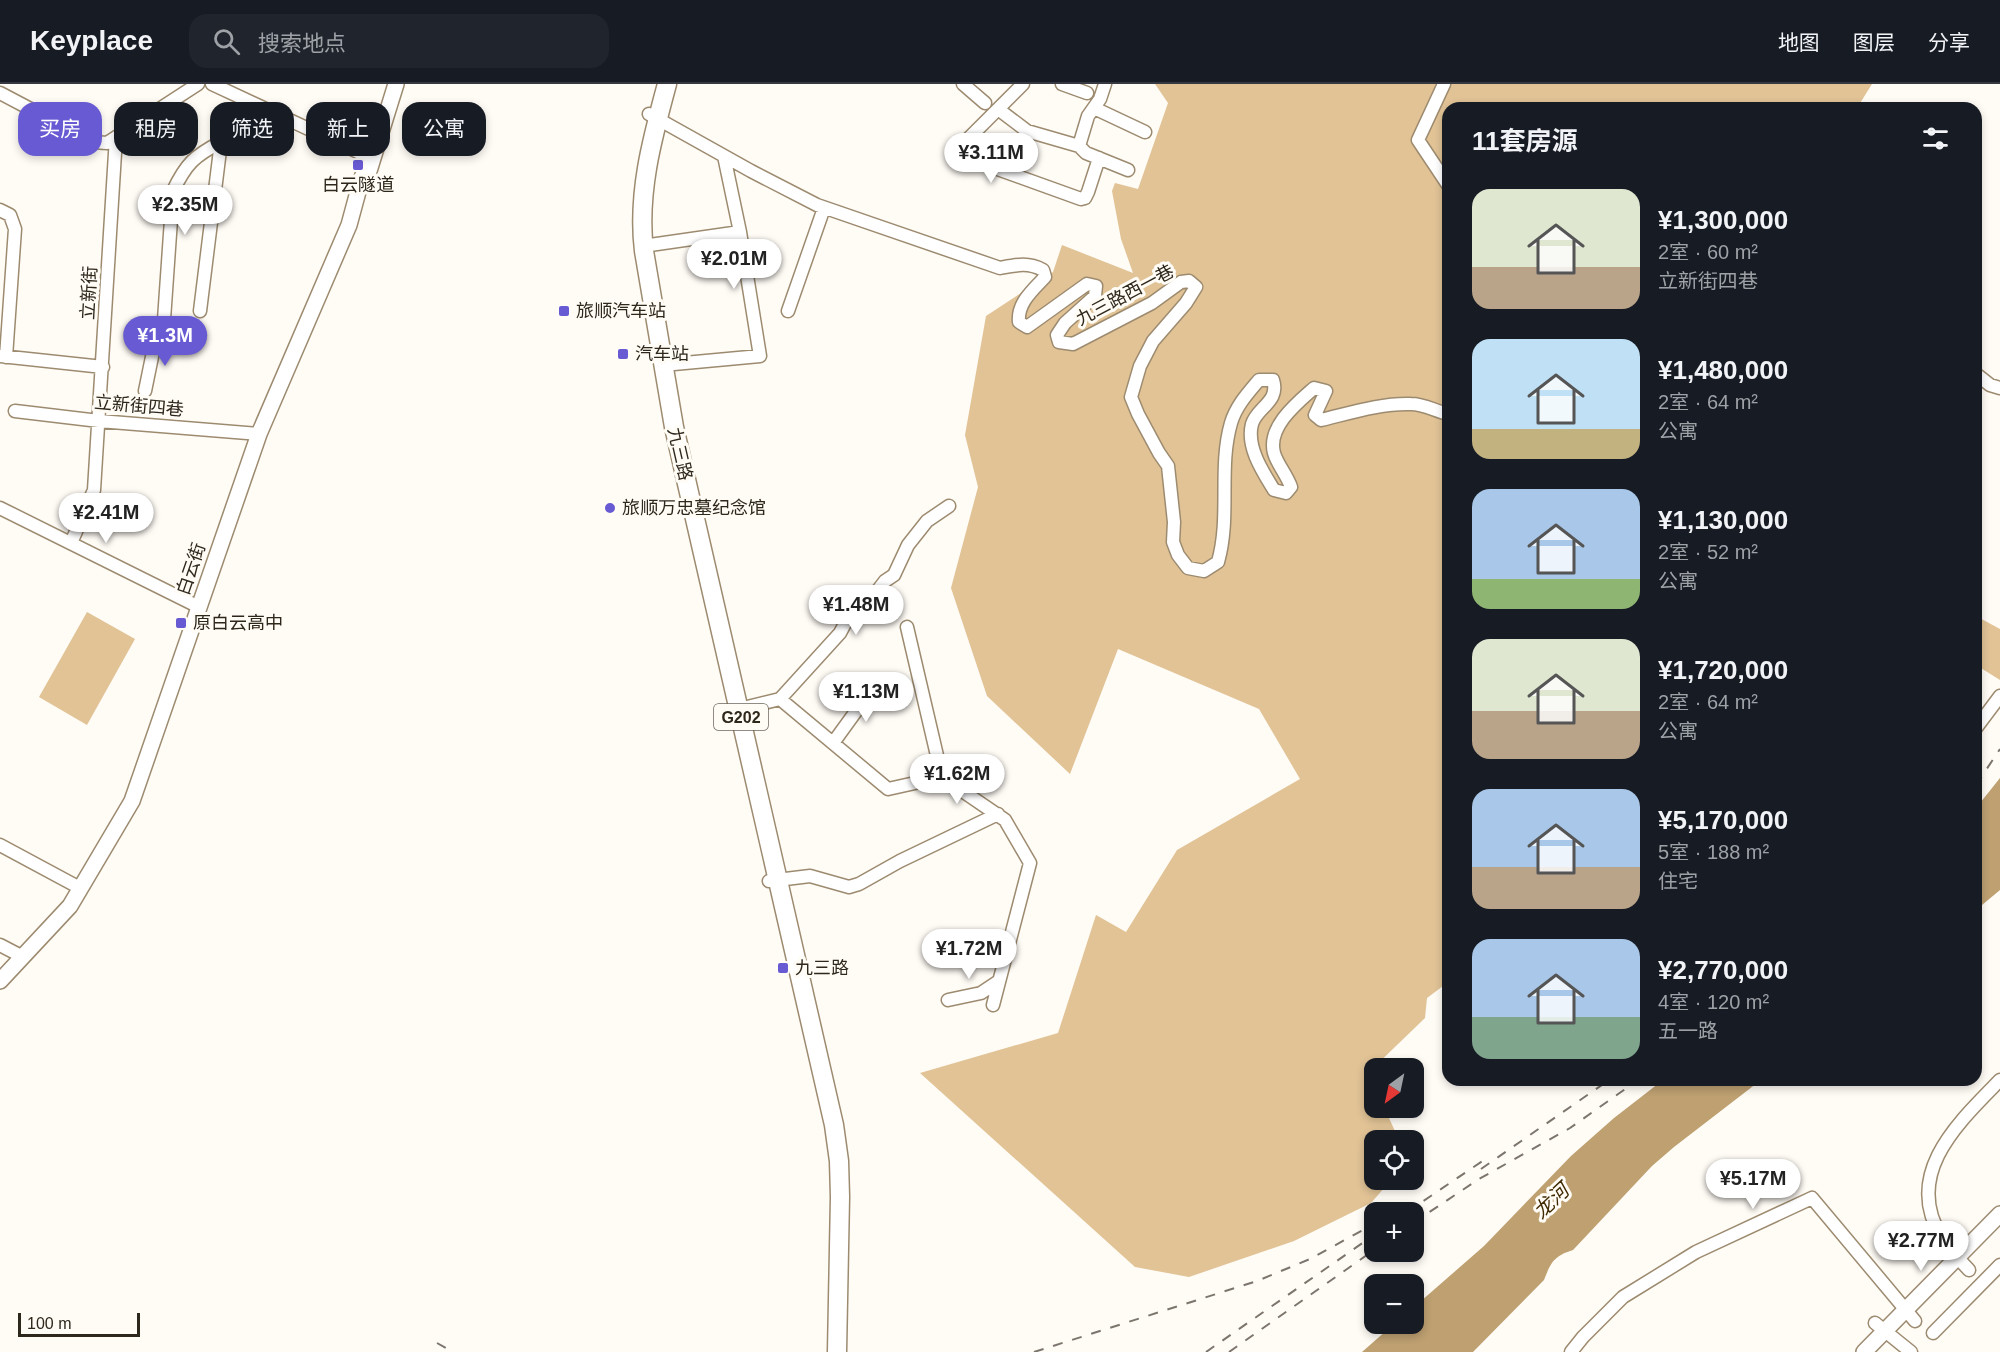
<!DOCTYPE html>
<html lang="zh">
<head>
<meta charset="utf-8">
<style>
  :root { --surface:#171b24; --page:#20242c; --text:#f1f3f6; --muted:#9ea1a6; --line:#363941; --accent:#685ad3 }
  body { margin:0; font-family:Helvetica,"Noto Sans SC",sans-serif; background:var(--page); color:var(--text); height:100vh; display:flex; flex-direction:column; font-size:22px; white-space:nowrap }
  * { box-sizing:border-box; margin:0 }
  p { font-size:20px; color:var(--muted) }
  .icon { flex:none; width:33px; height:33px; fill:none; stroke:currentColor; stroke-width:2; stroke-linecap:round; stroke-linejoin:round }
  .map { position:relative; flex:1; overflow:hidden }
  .details { position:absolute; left:1442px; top:18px; width:540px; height:984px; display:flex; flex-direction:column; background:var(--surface); border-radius:18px; box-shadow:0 3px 9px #0003 }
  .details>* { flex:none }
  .hud { position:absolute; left:18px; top:18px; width:570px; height:54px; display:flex; gap:12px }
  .needle { width:39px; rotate:213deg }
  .buttons { position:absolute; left:1364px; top:974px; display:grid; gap:12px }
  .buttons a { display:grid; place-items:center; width:60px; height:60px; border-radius:12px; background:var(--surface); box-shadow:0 3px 9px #0003; font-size:30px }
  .scale { position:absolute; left:18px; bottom:15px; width:122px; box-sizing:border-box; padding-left:6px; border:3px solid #2e271c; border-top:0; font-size:16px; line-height:21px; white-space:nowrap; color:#2e271c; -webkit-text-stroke:4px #fffbf5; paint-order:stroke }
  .price { position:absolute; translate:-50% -51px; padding:0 14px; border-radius:21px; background:#fff; color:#222; font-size:20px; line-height:39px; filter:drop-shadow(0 2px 3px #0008) }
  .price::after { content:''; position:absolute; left:50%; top:36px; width:18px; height:14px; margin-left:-9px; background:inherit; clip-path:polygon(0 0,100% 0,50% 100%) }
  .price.current { background:var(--accent); color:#fff }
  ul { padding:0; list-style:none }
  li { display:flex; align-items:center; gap:18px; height:150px; padding:0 30px }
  li span { display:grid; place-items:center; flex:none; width:168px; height:120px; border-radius:18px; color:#555 }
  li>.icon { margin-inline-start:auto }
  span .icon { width:72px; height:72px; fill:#fffc; stroke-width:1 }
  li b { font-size:26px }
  h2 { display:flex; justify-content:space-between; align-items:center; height:72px; padding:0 30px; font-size:26px }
  .chip { padding:0 21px; border-radius:18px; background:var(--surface); box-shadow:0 3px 9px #0003; font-size:21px; line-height:54px }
  .chip.current { background:var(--accent); color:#fff }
  header { display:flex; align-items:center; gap:36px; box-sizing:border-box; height:84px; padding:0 30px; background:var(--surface); border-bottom:2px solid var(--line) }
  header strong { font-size:28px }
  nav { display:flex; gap:33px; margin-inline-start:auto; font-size:21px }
  .search { width:420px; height:54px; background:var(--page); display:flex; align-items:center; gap:15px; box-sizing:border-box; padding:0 21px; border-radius:18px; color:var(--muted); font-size:22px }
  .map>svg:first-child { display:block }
  .green { fill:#e1c396 }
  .water { fill:#bea071 }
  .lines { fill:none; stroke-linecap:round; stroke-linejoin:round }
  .minor-casing { stroke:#9d8b70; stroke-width:15 }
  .major-casing { stroke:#9d8b70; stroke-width:18 }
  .highway-casing { stroke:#9d8b70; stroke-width:21 }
  .minor { stroke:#fff; stroke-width:12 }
  .major { stroke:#fff; stroke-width:15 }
  .highway { stroke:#fff; stroke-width:18 }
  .rail { stroke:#7b756c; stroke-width:2; stroke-dasharray:10 10; stroke-linecap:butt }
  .poi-dot { fill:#685ad3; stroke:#fffbf5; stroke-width:2 }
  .labels { text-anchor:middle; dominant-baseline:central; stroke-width:6; stroke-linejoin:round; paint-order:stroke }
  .shield { fill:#fffbf5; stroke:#6d675d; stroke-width:1.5 }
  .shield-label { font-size:16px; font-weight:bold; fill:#2e271c }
  .poi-label { font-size:18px; fill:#2e271c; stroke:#fffbf5; text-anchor:start }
  .street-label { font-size:18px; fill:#2e271c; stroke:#fffbf5 }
  .water-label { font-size:20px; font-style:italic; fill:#3f2a02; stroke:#fffbf5 }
</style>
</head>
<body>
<header>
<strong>Keyplace</strong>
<div class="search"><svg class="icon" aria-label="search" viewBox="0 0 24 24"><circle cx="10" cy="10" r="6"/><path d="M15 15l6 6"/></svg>搜索地点</div>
<nav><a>地图</a><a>图层</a><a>分享</a></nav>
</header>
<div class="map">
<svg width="2000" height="1268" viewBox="0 0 2000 1268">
  <rect width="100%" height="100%" fill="#fffbf5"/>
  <path class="green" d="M1155,0h717l-15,24h-409l-1,875 -20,15 -2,20 -57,55 6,13v21h10l15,33h-25v39h18l-21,24 -77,38 -105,36 -54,-10 -215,-194 138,-40 38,-118 30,17 51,-82 123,-71 -41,-70 -141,-60 -48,125 -83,-78 -36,-108 27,-101 -13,-52 21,-119 67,-44 9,-27 71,28 -12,-34 -9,-48 3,-8 23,6 30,-86z
    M87,528l48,27 -48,86 -48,-28z
    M1976,532l24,13v51l-24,-15z"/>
  <path class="water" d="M2000,694v112l-24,20v-102z
    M1663,996h98l-87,67 -22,19 -79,84c-19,6 -22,12 -29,30l-71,72h-111l33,-29h18v-15l71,-62 87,-90 43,-38z"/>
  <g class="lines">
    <defs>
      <path id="minor" d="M212,0l161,75
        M963,0l22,19
        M1023,0l-55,55c-4,7 -5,11 -1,19l114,41 4,-1 3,-6 11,-34
        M1062,0l25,9
        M1444,0l-26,56 30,45
        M0,9l93,49 14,1 91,-59
        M1094,24l51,24
        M998,25l29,22 52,15 7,7 42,17
        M649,30l102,57 66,34 183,63c16,-3 28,-6 43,2l2,7c-12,13 -28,26 -26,45l8,5 60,-43 9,2 -1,10 -30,27 -8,12 2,7 14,2 79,-41 29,-21 8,-1 7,6 -10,16 -33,38 -13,25 -9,31 7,17 21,39 9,13 6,56 -1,20 5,13 10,13 16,3 14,-9c13,-46 0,-94 13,-139 5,-17 17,-30 28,-43h14c7,22 -16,27 -21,44 -6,23 11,48 22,66l12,3 5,-6c-4,-12 -14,-23 -17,-34 -7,-26 23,-50 40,-65l12,3 -11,24 6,5c29,-7 60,-17 90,-16 13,0 24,7 37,10
        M1079,62l9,-30 12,-17 5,-15
        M0,126l10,5 5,14 -9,128
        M643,162l97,-14
        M200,227l21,-169 10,-20 18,-4 34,-2
        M788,227l36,-103
        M0,272l103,11
        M663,281l97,-9 -20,-124 -16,-76
        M1976,290l14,11 10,3
        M145,307l9,-44 9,-13 10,-143c13,-27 21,-35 48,-49
        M15,327l84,10 160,13
        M0,424l199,99
        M71,459l23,-53 22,-353
        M907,543l35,150
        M780,615l108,90 54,-12 63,43 25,43 -37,142
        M731,627l49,-12 60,-66 10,-19 18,-11 17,-22 9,-6 14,-30 19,-24 22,-15
        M1976,644l24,-32
        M833,659l42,-58
        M0,761l80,43
        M769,797l41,-5 39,11 10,-3 41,-23 98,-47
        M0,861l23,12
        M948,916l33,-7 18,-12
        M1969,1186c-9,-10 -20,-20 -27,-32 -40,-64 16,-115 58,-158
        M1875,1239l36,29
        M1933,1249l67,-68
        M1571,1268l12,-15 40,-40 73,-45 116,-54 103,123"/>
      <path id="major" d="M0,897l70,-75 62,-105 127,-367 90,-209 13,-48 7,-6 27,-87
        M1864,1268l136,-138"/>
      <path id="highway" d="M667,0c-15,55 -30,110 -23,167l30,176 160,698 5,36 1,36 -3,155"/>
    </defs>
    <use href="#minor" class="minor-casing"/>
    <use href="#major" class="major-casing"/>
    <use href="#highway" class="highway-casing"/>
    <use href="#minor" class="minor"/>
    <use href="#major" class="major"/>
    <use href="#highway" class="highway"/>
    <path class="rail" d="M1976,701l24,-36
      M1481,1085l128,-89
      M1407,1128l80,-54
      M1413,1139l66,-44 91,-51 68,-48
      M437,1259l16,9
      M1034,1268l223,-71 53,-22 64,-35
      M1206,1268l168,-117
      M1229,1268l145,-102"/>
  </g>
  <g class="poi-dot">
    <rect x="352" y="75" width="12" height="12" rx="3"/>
    <rect x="558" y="221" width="12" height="12" rx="3"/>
    <rect x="617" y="264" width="12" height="12" rx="3"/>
    <circle cx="610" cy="424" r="6"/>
    <rect x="175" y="533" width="12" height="12" rx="3"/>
    <rect x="777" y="878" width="12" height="12" rx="3"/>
  </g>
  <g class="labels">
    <rect class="shield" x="714" y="620" width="54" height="26" rx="4.5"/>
    <g class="shield-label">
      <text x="741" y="633">G202</text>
    </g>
    <g class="poi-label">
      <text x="358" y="101" text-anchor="middle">白云隧道</text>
      <text x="576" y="227">旅顺汽车站</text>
      <text x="635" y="270">汽车站</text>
      <text x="622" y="424">旅顺万忠墓纪念馆</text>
      <text x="193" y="539">原白云高中</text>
      <text x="795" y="884">九三路</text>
    </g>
    <g class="street-label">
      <text transform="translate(89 209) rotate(-87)">立新街</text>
      <text transform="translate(1125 211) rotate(-28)">九三路西一巷</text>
      <text transform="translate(139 322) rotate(5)">立新街四巷</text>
      <text transform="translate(680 370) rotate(77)">九三路</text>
      <text transform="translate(191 485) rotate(-71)">白云街</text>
    </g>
    <g class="water-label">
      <text transform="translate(1551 1117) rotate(-43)">龙河</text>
    </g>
  </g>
</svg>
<div class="buttons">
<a><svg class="needle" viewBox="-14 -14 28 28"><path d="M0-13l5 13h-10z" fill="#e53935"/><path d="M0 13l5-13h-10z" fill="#9ea1a6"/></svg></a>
<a><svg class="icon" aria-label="locate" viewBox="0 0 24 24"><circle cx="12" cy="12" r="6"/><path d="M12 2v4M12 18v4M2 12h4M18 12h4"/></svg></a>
<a>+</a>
<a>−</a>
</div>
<div class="scale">100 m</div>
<b class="price" style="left:991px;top:100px">¥3.11M</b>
<b class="price" style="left:185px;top:152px">¥2.35M</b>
<b class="price" style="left:734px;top:206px">¥2.01M</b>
<b class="price current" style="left:165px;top:283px">¥1.3M</b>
<b class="price" style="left:106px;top:460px">¥2.41M</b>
<b class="price" style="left:856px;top:552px">¥1.48M</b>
<b class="price" style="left:866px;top:639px">¥1.13M</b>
<b class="price" style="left:957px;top:721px">¥1.62M</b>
<b class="price" style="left:969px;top:896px">¥1.72M</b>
<b class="price" style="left:1753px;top:1126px">¥5.17M</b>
<b class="price" style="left:1921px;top:1188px">¥2.77M</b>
<div class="hud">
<a class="chip current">买房</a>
<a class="chip">租房</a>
<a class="chip">筛选</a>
<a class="chip">新上</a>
<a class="chip">公寓</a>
</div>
<section class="details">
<h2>11套房源<svg class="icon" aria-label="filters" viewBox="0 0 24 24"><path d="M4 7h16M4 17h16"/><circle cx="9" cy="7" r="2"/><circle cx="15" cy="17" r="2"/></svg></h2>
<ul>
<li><span style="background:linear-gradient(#dfe7d0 65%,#b9a48a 0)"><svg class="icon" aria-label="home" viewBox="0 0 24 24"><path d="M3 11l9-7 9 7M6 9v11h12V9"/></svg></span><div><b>¥1,300,000</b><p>2室 · 60 m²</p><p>立新街四巷</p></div></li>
<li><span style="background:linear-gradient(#bfe0f5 75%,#c2b280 0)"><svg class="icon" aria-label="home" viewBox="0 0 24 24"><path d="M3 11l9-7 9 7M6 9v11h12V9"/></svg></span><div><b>¥1,480,000</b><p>2室 · 64 m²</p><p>公寓</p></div></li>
<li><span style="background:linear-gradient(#a9c7e8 75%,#8fb573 0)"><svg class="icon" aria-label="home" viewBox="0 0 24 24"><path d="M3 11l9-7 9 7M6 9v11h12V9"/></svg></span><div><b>¥1,130,000</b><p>2室 · 52 m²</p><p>公寓</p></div></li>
<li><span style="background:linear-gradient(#dfe7d0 60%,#b9a48a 0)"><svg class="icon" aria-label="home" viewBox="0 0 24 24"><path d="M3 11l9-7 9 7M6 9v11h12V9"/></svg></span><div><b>¥1,720,000</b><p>2室 · 64 m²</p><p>公寓</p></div></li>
<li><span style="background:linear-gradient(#a9c7e8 65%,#b9a48a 0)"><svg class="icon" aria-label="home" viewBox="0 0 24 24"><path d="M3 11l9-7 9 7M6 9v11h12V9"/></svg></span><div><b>¥5,170,000</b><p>5室 · 188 m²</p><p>住宅</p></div></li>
<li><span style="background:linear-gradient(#a9c7e8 65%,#7fa58c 0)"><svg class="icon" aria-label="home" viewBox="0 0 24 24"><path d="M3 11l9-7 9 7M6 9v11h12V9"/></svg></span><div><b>¥2,770,000</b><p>4室 · 120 m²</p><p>五一路</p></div></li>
</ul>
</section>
</div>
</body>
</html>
